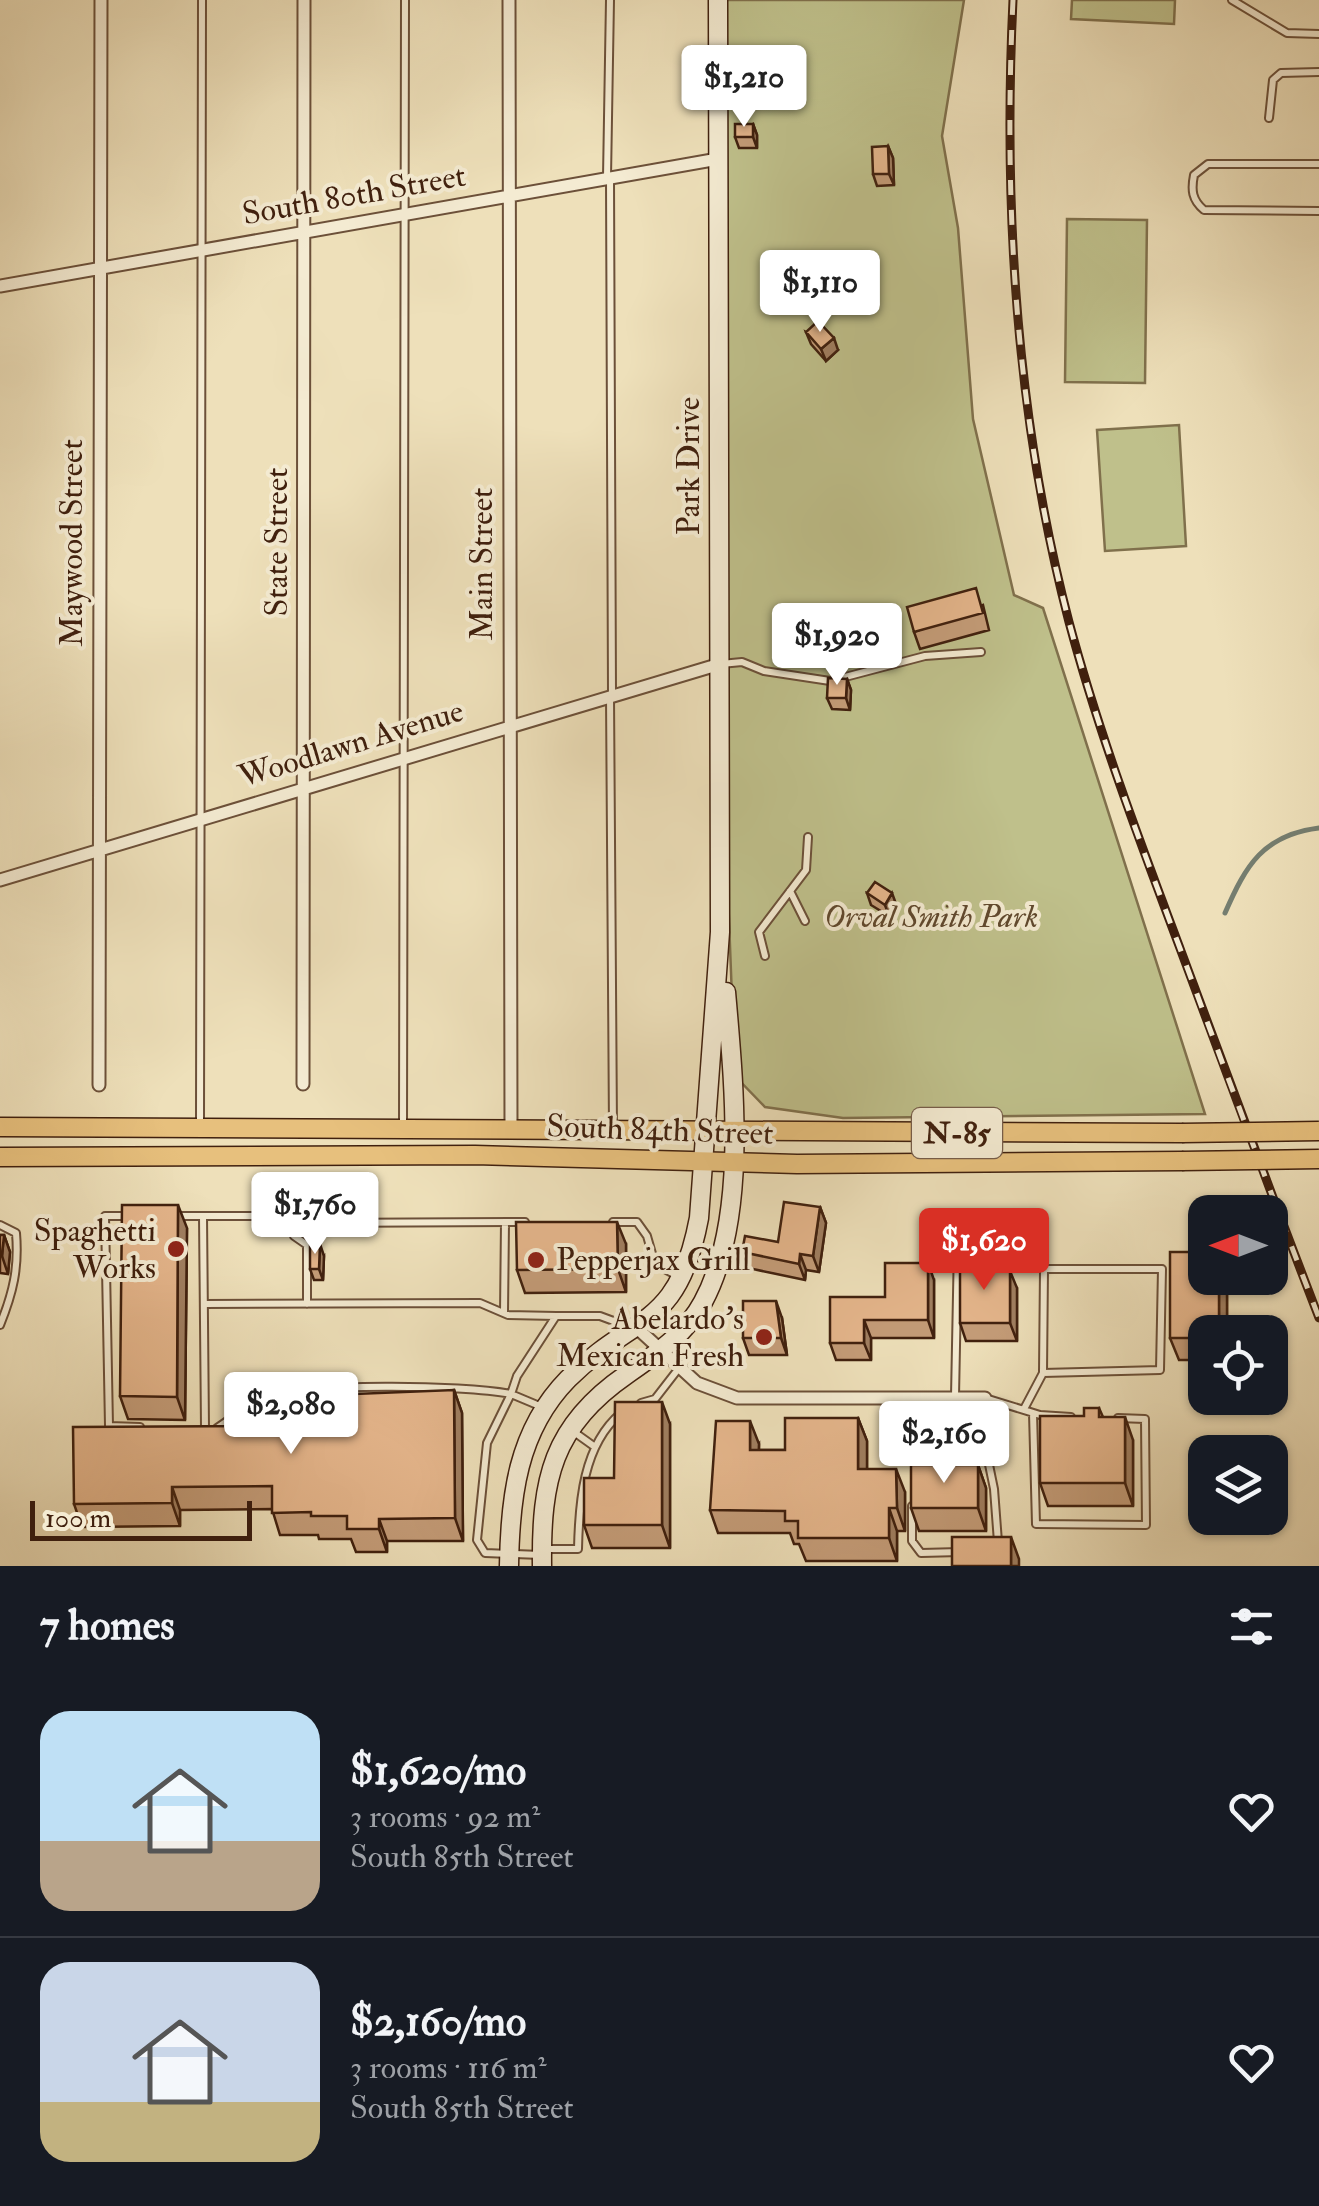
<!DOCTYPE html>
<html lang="en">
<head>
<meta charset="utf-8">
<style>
  :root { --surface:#171b24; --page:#242831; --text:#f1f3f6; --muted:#9ea1a6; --line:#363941; --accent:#d93025 }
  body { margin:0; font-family:"IM FELL Double Pica",serif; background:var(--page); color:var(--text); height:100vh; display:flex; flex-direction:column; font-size:38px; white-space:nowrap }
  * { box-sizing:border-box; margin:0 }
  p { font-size:32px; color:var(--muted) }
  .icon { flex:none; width:55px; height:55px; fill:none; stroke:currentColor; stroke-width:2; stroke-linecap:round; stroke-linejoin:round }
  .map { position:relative; height:1566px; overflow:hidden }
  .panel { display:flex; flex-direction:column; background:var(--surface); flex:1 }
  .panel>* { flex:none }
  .needle { width:65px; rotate:270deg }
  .buttons { position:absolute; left:1188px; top:1195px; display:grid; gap:20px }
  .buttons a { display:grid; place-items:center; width:100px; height:100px; border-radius:20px; background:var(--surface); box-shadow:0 2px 8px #0004; font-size:50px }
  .scale { position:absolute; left:30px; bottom:25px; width:222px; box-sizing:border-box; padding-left:10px; border:5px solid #40200e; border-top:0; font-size:28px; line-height:35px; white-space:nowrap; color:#40200e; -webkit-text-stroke:8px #f4ebd2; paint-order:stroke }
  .price { position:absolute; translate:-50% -85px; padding:0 22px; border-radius:10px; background:#fff; color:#222; font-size:32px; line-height:65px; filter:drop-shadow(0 2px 5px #0008) }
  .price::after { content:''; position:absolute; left:50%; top:60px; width:30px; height:22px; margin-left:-15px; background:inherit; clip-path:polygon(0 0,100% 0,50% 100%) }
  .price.current { background:var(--accent); color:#fff }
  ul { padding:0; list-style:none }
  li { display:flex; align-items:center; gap:30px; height:250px; padding:0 40px }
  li+li { border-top:2px solid var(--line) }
  li span { display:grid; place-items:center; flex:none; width:280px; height:200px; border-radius:30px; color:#555 }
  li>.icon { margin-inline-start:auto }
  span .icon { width:120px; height:120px; fill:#fffc; stroke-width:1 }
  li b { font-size:42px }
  h2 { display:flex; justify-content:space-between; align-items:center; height:120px; padding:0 40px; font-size:42px }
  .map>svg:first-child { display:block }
  .green { fill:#bfc08b; stroke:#80704c; stroke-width:2.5 }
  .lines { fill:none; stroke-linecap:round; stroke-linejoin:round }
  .stream { stroke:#757e70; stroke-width:5 }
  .lane-casing { stroke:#6c5039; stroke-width:10 }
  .street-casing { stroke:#6c5039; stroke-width:15 }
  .secondary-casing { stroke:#40200e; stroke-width:21 }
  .primary-casing { stroke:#40200e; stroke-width:21 }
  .lane { stroke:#f4ebd2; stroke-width:6 }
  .street { stroke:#f4ebd2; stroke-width:11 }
  .secondary { stroke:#f4ebd2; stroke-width:18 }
  .primary { stroke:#e7c07d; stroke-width:18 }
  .rail-casing { stroke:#40200e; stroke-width:9 }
  .rail { stroke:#f4ebd2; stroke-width:5; stroke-dasharray:15; stroke-linecap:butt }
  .primary-bridge-casing { stroke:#40200e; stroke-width:21; stroke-linecap:butt }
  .primary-bridge { stroke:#e7c07d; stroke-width:18 }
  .wall { fill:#c49c78; stroke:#40200e; stroke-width:2.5 }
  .shaded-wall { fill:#a07f61; stroke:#40200e; stroke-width:2.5 }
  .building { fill:#e4b58b; stroke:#40200e; stroke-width:2.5 }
  .poi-dot { fill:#8f2418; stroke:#f4ebd2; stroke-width:4 }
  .labels { text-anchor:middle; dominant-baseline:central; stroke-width:8; stroke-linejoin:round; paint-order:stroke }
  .shield { fill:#f4ebd2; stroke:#765d49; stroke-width:2.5 }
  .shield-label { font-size:30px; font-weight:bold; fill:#40200e }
  .street-label { font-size:32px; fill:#40200e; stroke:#f4ebd2 }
  .park-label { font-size:32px; font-style:italic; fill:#60482d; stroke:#f4ebd2 }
  .poi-label { font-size:32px; fill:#40200e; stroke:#f4ebd2; text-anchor:end }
</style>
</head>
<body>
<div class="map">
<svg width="1319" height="1566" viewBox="0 0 1319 1566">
  <rect width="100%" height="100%" fill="#eee0ba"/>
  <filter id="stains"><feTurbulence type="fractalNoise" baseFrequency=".002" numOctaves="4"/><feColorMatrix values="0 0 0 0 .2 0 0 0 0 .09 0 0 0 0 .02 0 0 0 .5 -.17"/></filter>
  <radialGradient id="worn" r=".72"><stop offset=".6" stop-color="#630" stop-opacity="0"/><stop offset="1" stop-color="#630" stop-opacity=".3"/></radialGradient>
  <path class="green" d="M725,0h239l-22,136 16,92 15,191 41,176 29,13 162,506 -362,4 -78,-11 -30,-31 -7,-182z
    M1072,0h103l-1,24 -103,-5z
    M1067,219l80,1 -2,163 -80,-1z
    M1179,425l7,121 -81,5 -8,-121z"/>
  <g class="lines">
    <path class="stream" d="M1225,913c21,-48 38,-78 94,-85"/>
    <defs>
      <path id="lane" d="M1232,0l55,33 32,1
        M1269,118l4,-38 8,-7 38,-1
        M1319,164h-111l-14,11c-3,15 -2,25 10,35l115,1
        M607,177l3,-177
        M610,178l2,516
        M721,664l21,-2 22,9 66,10 95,-25 56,-4
        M610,696l3,433
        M790,891l15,30
        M765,956l-6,-24 47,-62 2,-33
        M200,1125l2,-1125
        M403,1127l2,-1127
        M126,1216h-21l4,210 31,1
        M174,1216h113l23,7 215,-1
        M203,1216l2,212
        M613,1222h24l10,14 8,28 23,12
        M0,1225l16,8c3,35 -3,60 -16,92
        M294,1236l13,9v59
        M204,1304l276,-1 28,12 48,1
        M504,1313l1,-91
        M922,1397l1,53h63l-1,-52 55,17 31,2
        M955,1397l3,-153 44,1
        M641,1403l14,-4 24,-31
        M542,1407l-31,-13 6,-18 39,-60h44l27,10
        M1024,1409l19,-36 1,-104h118l-2,101 -117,3
        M1033,1413l3,111 110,1 -1,-106 -27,-1
        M217,1428c14,-9 30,-23 46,-29 45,-17 199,-14 248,-5l-24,49 -10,97 8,13 56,2
        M574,1432l21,15
        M986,1450l8,39 4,53
        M912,1506v35l9,12 39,-1
        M543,1549h35c1,-47 5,-104 43,-136"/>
      <path id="street" d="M509,0l2,1127
        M0,286l718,-127
        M0,880l720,-216
        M303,1084l1,-1084
        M99,1085l2,-1085
        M638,1329l59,54 40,15h248"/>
      <path id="secondary" d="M509,1566c1,-68 8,-135 59,-187 66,-66 110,-49 131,-161l21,-286 -2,-932
        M542,1566c-1,-86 10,-140 84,-191 30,-21 60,-41 77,-73 45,-83 31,-218 23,-310"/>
      <path id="primary" d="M0,1127l1182,6
        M0,1157l475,-2 322,9 385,-3"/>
    </defs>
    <use href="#lane" class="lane-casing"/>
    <use href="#street" class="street-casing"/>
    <use href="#secondary" class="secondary-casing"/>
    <use href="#primary" class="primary-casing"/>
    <use href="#lane" class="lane"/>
    <use href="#street" class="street"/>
    <use href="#secondary" class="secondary"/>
    <use href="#primary" class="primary"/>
    <defs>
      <path id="rail" d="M1013,0c-10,209 3,419 56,622 30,112 71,220 112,329 45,122 91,245 138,367"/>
    </defs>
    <use href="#rail" class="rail-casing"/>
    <use href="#rail" class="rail"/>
    <defs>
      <path id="primary-bridge" d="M1182,1133l137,-2
        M1182,1161l137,-2"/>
    </defs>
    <use href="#primary-bridge" class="primary-bridge-casing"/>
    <use href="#primary-bridge" class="primary-bridge"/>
  </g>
  <path class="wall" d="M753,124l4,11v13h-18l-4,-11z
    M888,146l5,12 1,27 -17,1 -4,-12z
    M806,332l32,18 -12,11 -15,-17z
    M983,605l6,25 -69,19 -6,-17z
    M847,679l4,11 -1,20 -18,-1 -5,-11z
    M867,893l29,11 -7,12 -18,-11z
    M820,1207l6,16 -7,49 -13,-2 -1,10 -57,-12 -6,-16 36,-10z
    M187,1228l-2,192 -57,-1 -8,-23z
    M0,1235h4l6,17 -2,22 -8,-1z
    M626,1244v48l-101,1 -8,-23z
    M324,1256l-1,24h-9l-4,-11z
    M994,1271l23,17v53h-51l-6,-18z
    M1227,1278v54h-22v28h-26l-9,-22z
    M934,1280v58h-63v22h-35l-6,-17 55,-46z
    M782,1318l5,37h-38l-6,-17z
    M454,1390l8,23 1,128h-76v11h-31l-5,-13h-32l-1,-4h-38l-8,-26 -92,1v16l-98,1 -8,-23 179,-78z
    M1099,1408l4,9 30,23v66h-85l-8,-23 44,-67z
    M858,1418l9,23v28l38,23v39h-8v30h-91l-7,-17h-5l-4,-11h-72l-8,-23 49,-66v6h26z
    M670,1424v124h-78l-8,-23 30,-47z
    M978,1465l8,23v43h-67l-8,-23z"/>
  <path class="shaded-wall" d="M753,124l4,11v13l-4,-11z
    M888,146l5,12 1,27 -5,-11z
    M834,338l4,12 -12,11 -5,-12z
    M847,679l4,11 -1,20 -4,-12z
    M892,893l4,11 -7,12 -4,-11z
    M178,1205l9,23 -2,192 -8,-23z
    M820,1207l6,16 -7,49 -6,-16z
    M617,1222l9,22v48l-8,-23z
    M4,1235l6,17 -2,22 -6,-18z
    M320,1244l4,12 -1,24 -4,-11z
    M800,1254l6,16 -1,10 -6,-16z
    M928,1263l6,17v58l-6,-18z
    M1010,1271l7,17v53l-7,-18z
    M1219,1278h8v54h-8z
    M776,1301l6,17 5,37 -6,-17z
    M864,1320l7,18v22l-7,-17z
    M454,1390l8,23 1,128 -8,-23z
    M662,1402l8,22v124l-8,-23z
    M1125,1417l8,23v66l-8,-23z
    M858,1418l9,23v51l-9,-23z
    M750,1421l9,23 -1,29 -8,-23z
    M978,1465l8,23v43l-8,-23z
    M896,1469l9,23v39l-8,-23z
    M172,1487l8,23v16l-8,-23z
    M889,1508l8,23v30l-8,-23z
    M379,1519l8,22v11l-8,-23z
    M1011,1537l8,22v7h-8z"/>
  <path class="building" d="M735,124h18v13h-18z
    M888,146l1,28h-16l-1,-27z
    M818,321l16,17 -13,11 -15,-17z
    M976,588l7,25 -69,19 -7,-25z
    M828,678l19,1 -1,19h-19z
    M875,882l17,11 -7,12 -18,-12z
    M784,1202l36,5 -7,49 -13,-2 -1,10 -57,-12 3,-16 33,6z
    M122,1205h56l-1,192 -57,-1z
    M516,1222h101l1,47 -101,1z
    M0,1235h4l-2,21h-2z
    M320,1244l-1,25h-9v-24z
    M1170,1252h35v26h14v54h-14v6h-35z
    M960,1259h29v12h21v52h-50z
    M885,1263h43v57h-64v23h-34v-46h55z
    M743,1301h33l5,37h-38z
    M454,1390l1,128 -76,1v10h-32v-13h-36v-4l-39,1v-27l-100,1v16l-98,1 -1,-77 180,-1v-28z
    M615,1402h47v123h-78v-47h30z
    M1084,1408h15v9h26v66h-85v-67h44z
    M785,1418h73v51h38l1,39h-8v30h-91v-17h-13v-10l-75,-1 6,-89h34v29h35z
    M911,1465h67v43h-67z
    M952,1537h59v29h-59z"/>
  <g class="poi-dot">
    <circle cx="176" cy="1249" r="10"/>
    <circle cx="536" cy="1260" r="10"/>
    <circle cx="764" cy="1337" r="10"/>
  </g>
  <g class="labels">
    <rect class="shield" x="912" y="1108" width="90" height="50" rx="8"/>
    <g class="shield-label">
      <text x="957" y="1133">N-85</text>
    </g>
    <g class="street-label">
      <text transform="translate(354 195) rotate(-10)">South 80th Street</text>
      <text transform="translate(689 466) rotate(-90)">Park Drive</text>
      <text transform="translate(277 542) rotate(-90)">State Street</text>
      <text transform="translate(72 543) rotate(-90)">Maywood Street</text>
      <text transform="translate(482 564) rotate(-90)">Main Street</text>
      <text transform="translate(351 744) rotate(-17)">Woodlawn Avenue</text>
      <text transform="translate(660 1130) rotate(2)">South 84th Street</text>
    </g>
    <g class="park-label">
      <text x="931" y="917">Orval Smith Park</text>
    </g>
    <g class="poi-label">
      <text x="156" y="1231">Spaghetti<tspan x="156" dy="37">Works</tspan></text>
      <text x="556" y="1260" text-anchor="start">Pepperjax Grill</text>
      <text x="744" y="1319">Abelardo's<tspan x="744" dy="37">Mexican Fresh</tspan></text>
    </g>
  </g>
  <rect width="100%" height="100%" filter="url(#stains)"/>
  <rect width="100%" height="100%" fill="url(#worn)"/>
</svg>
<div class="buttons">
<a><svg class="needle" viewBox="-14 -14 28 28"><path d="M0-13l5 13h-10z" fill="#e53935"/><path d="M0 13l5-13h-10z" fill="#9ea1a6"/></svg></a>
<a><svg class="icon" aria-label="locate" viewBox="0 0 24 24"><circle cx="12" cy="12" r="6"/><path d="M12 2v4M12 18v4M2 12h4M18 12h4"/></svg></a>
<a><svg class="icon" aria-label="layers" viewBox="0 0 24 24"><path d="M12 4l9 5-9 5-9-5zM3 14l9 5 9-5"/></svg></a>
</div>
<div class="scale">100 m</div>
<b class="price" style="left:744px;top:130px">$1,210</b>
<b class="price" style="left:820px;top:335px">$1,110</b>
<b class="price" style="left:837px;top:688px">$1,920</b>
<b class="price" style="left:315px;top:1257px">$1,760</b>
<b class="price current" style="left:984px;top:1293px">$1,620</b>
<b class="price" style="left:291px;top:1457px">$2,080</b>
<b class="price" style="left:944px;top:1486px">$2,160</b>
</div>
<section class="panel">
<h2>7 homes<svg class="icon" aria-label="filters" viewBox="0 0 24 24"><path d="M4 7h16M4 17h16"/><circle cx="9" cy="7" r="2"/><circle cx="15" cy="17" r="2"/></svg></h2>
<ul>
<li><span style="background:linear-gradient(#bfe0f5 65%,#b9a48a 0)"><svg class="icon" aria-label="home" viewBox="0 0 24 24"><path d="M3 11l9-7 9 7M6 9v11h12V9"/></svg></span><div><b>$1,620/mo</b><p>3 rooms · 92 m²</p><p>South 85th Street</p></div><svg class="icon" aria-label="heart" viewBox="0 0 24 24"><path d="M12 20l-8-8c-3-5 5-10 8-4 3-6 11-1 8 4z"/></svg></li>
<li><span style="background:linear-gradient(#c9d6e8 70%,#c2b280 0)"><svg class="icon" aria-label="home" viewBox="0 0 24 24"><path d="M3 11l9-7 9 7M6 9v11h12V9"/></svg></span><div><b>$2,160/mo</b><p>3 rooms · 116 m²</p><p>South 85th Street</p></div><svg class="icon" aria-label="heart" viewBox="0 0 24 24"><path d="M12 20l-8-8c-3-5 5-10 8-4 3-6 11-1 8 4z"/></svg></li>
</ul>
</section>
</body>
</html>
